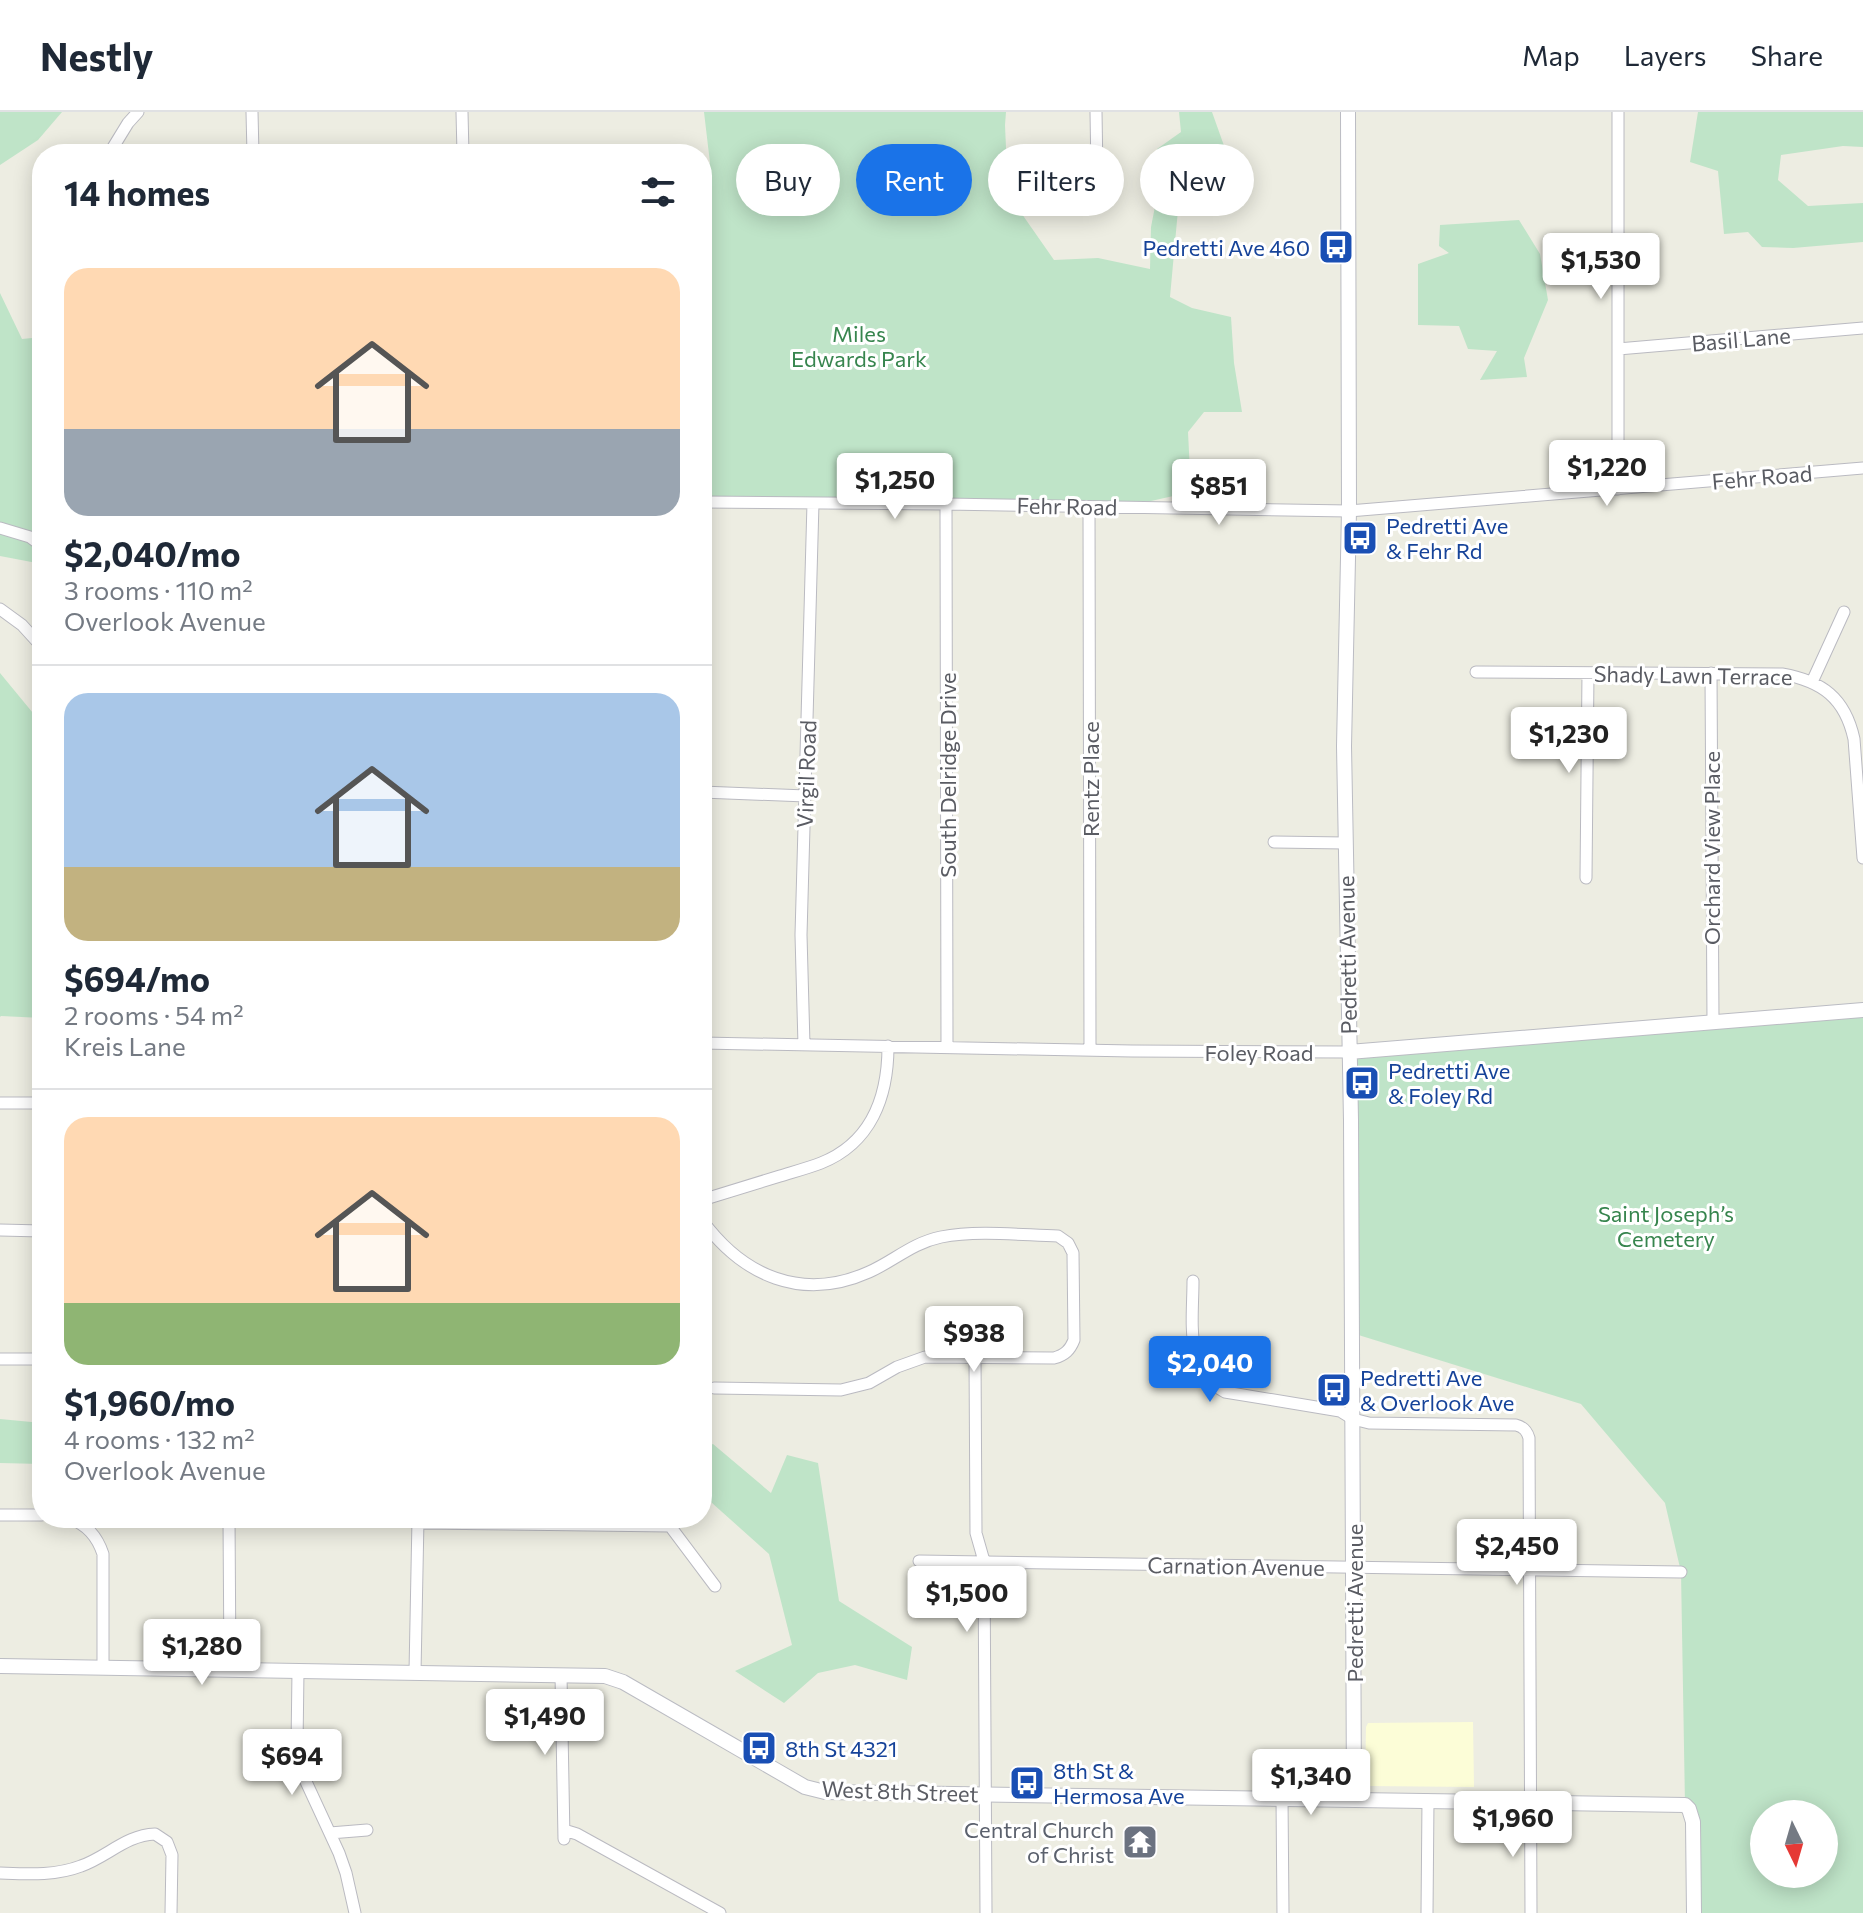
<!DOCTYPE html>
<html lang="en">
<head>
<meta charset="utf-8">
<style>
  :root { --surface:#fff; --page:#f2f2f3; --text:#1f2937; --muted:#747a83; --line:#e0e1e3; --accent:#1a73e8 }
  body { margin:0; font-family:Commissioner,sans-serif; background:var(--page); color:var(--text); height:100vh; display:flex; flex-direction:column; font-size:30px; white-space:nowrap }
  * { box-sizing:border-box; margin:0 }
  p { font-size:26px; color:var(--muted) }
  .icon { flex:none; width:44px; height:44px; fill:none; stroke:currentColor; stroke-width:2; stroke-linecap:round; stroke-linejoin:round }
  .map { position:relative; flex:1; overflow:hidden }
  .sheet { position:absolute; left:32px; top:32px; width:680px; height:1384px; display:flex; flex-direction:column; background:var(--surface); border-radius:32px; box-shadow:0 4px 20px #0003 }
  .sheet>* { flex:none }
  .top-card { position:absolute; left:736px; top:32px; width:760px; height:72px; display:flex; gap:16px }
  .needle { width:52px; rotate:175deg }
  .buttons { position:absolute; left:1750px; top:1688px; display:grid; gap:16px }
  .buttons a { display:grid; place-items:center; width:88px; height:88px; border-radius:50%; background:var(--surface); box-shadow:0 4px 20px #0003; font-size:40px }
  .price { position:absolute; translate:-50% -68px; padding:0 18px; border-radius:8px; background:#fff; color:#222; font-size:26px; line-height:52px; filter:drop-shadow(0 2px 4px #0008) }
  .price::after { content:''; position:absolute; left:50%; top:48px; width:24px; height:18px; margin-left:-12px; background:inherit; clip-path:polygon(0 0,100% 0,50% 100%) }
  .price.on { background:var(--accent); color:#fff }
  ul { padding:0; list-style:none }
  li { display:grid; align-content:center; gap:16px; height:424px; padding:0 32px }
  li+li { border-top:2px solid var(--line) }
  li span { display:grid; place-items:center; height:248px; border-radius:24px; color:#555 }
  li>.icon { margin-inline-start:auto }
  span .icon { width:144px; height:144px; fill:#fffc; stroke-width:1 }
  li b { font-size:34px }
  h2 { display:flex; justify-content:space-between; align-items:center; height:96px; padding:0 32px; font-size:34px }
  .tag { padding:0 28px; border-radius:36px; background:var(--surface); box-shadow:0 4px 20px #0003; font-size:28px; line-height:72px }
  .tag.on { background:var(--accent); color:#fff }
  header { display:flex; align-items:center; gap:48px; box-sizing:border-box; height:112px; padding:0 40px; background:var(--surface); border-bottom:2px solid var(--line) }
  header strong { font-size:38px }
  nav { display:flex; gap:44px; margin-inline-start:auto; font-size:28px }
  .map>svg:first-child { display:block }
  .commercial { fill:#fcfdd7 }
  .green { fill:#bfe4c8; fill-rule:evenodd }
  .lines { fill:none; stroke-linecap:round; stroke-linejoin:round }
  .street-casing { stroke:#babac1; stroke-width:13 }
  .secondary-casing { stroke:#bbbcc3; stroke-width:16 }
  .street { stroke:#fff; stroke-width:11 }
  .secondary { stroke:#fff; stroke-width:14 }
  .labels { text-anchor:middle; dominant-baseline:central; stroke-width:6; stroke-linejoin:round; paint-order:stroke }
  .transit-label { font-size:22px; fill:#164399; stroke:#fff; text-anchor:start }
  .park-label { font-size:22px; fill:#37854e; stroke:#fff }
  .street-label { font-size:22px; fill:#5a5c63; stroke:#fff }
  .worship-label { font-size:22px; fill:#5b616d; stroke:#fff; text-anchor:end }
</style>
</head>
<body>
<header>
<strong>Nestly</strong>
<nav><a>Map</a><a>Layers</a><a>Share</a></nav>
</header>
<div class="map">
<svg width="1863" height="1801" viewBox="0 0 1863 1801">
  <rect width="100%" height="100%" fill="#edede2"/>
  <path class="commercial" d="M1473,1610l1,65 -106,-1 -3,-2 1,-57 2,-4z"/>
  <path class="green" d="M0,0h62l-24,28 -38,25z
    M704,0h302l-1,13 3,69 46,66 44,-2 52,11 1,-42 9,-46 -3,-32 24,-17 -2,-20h33l26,73 -59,14 -9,98 22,11 39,9 3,46 8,49h-38l-16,20 3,60 -71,16 -418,-6v-336l8,-3z
    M1698,0h165v35l-20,-1 -62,9 -3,25 30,26 55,-3v39l-70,6 -31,-1 -14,-15 -24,2 -6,-63 -28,-9z
    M1519,108l21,34 8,46 -24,58 3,19 -47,3 17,-29 -29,-2 -9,-23 -41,-1v-61l31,-11 -10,-7 1,-21z
    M0,181l22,46 20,-2v227l-42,-8z
    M0,561l42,51v294l-41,-2 -1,1z
    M1863,898v903h-169l-9,-108 -4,-233 -16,-69 -84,-99 -229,-71 -3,-281zM1764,1702h60v60h-60z
    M0,1307l42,4v41l-42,-1z
    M713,1332l58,49 16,-38 31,8 21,138 73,46 -5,33 -52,-15 -37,8 -34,30 -49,-32 57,-26 -23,-91 -67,-60v-46z"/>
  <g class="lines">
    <defs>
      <path id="street" d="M252,0l1,42
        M462,0l1,42
        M109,42l19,-31 10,-11
        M1090,81l7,-20 -1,-61
        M1618,237l245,-21
        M1618,377v-377
        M702,390l244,2 403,7 514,-43
        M946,392l1,543
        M1089,395l1,543
        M0,416l30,9 12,9
        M0,497l22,16 20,22
        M1476,560l306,2c40,7 63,24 72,65l9,119
        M1711,561l2,349
        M1812,570l32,-70
        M702,680l104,4
        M1274,730l71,1
        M1586,766l2,-205
        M702,931l430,8 217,1
        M804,933l-3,-110 12,-432
        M0,991h42
        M702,1088c26,-8 52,-16 78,-24 13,-4 28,-8 41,-13 50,-20 67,-66 67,-117
        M702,1108c41,56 100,82 167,52 25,-11 43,-29 72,-35 36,-7 80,-2 117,-1l10,7 5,10 1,87c-4,10 -9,15 -20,18l-129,-1 -28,10 -28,16 -28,7 -127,-2
        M0,1118l42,1
        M1193,1169c0,40 -9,90 32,111l115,19 13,8 16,4 147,2c8,2 11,6 13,13l2,475
        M975,1244l1,177 8,28 2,352
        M0,1247h42
        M0,1403h42
        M69,1406c18,7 28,18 34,36v113
        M229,1406l1,151
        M664,1406l51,68
        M419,1411l251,3
        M919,1449l762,11
        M298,1559l-1,75 5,27 37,80 7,20 9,40
        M415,1560l3,-153
        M561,1563l3,164
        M1282,1686l1,115
        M564,1718l13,4 143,79
        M330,1721l37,-3
        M0,1761c27,1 55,3 81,-7 26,-9 45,-31 74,-32l12,8 5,13 -1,58
        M1427,1801l1,-113"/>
      <path id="secondary" d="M1348,0l1,399 -5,235 7,374 3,679
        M1349,940l514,-42
        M0,1554l605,10 18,6 182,105 20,5 860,13 4,4 4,13 1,91"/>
    </defs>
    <use href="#street" class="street-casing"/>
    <use href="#secondary" class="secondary-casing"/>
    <use href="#street" class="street"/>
    <use href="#secondary" class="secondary"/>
  </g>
  <defs>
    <symbol id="bus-square" viewBox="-11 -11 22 22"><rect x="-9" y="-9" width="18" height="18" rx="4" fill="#1a4fb4" stroke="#fff"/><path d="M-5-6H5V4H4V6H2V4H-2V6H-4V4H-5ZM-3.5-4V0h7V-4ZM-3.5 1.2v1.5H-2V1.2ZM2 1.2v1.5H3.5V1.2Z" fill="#fff"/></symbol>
    <symbol id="temple-square" viewBox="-11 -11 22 22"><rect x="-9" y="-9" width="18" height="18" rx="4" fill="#6b7280" stroke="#fff"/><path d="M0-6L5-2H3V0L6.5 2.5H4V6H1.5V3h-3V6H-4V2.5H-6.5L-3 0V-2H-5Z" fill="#fff"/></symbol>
  </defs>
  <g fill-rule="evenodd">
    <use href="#bus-square" x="1316" y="115" width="40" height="40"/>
    <use href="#bus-square" x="1340" y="406" width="40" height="40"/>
    <use href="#bus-square" x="1342" y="951" width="40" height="40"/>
    <use href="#bus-square" x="1314" y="1258" width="40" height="40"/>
    <use href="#bus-square" x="739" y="1616" width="40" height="40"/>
    <use href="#bus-square" x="1007" y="1651" width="40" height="40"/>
    <use href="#temple-square" x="1120" y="1710" width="40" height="40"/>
  </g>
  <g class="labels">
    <g class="transit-label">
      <text x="1310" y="135" text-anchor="end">Pedretti Ave 460</text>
      <text x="1386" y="413">Pedretti Ave<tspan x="1386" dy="25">&amp; Fehr Rd</tspan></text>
      <text x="1388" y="958">Pedretti Ave<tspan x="1388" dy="25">&amp; Foley Rd</tspan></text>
      <text x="1360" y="1265">Pedretti Ave<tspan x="1360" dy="25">&amp; Overlook Ave</tspan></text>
      <text x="785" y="1636">8th St 4321</text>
      <text x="1053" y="1658">8th St &amp;<tspan x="1053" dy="25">Hermosa Ave</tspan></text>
    </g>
    <g class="park-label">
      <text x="859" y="221">Miles<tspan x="859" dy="25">Edwards Park</tspan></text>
      <text x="1666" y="1101">Saint Joseph’s<tspan x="1666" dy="25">Cemetery</tspan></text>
    </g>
    <g class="street-label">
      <text transform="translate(1741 227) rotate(-5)">Basil Lane</text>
      <text transform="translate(1762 365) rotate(-5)">Fehr Road</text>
      <text transform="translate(1067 394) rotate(1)">Fehr Road</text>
      <text transform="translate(1693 563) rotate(1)">Shady Lawn Terrace</text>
      <text transform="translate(806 662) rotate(-88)">Virgil Road</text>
      <text transform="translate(947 663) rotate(-90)">South Delridge Drive</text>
      <text transform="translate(1090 667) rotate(-90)">Rentz Place</text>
      <text transform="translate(1711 736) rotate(-90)">Orchard View Place</text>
      <text transform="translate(1347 843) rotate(-91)">Pedretti Avenue</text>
      <text x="1259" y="940">Foley Road</text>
      <text transform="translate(1236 1454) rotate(1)">Carnation Avenue</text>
      <text transform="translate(1354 1491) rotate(-90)">Pedretti Avenue</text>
      <text transform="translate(900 1679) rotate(2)">West 8th Street</text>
    </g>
    <g class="worship-label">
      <text x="1114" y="1717">Central Church<tspan x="1114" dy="25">of Christ</tspan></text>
    </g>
  </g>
</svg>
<div class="buttons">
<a><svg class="needle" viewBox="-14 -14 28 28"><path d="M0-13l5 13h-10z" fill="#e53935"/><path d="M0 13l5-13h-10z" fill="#747a83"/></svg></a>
</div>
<b class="price" style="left:1601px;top:189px">$1,530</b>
<b class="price" style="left:1607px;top:396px">$1,220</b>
<b class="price" style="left:895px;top:409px">$1,250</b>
<b class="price" style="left:1219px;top:415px">$851</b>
<b class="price" style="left:1569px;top:663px">$1,230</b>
<b class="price" style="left:974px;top:1262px">$938</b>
<b class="price on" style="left:1210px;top:1292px">$2,040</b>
<b class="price" style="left:1517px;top:1475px">$2,450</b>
<b class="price" style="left:967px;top:1522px">$1,500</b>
<b class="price" style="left:202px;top:1575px">$1,280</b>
<b class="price" style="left:545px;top:1645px">$1,490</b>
<b class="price" style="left:292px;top:1685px">$694</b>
<b class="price" style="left:1311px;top:1705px">$1,340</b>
<b class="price" style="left:1513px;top:1747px">$1,960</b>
<div class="top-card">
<a class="tag">Buy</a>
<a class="tag on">Rent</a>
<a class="tag">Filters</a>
<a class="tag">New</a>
</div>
<section class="sheet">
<h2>14 homes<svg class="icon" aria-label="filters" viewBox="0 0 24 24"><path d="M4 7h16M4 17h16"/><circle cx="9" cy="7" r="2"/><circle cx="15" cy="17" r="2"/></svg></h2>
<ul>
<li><span style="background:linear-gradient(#ffd9b3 65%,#9aa5b1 0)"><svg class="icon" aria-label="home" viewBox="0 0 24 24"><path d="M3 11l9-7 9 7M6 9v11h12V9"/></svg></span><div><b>$2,040/mo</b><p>3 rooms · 110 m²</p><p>Overlook Avenue</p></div></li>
<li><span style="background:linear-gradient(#a9c7e8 70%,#c2b280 0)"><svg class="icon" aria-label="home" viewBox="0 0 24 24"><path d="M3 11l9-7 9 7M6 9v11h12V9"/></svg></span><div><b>$694/mo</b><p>2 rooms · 54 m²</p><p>Kreis Lane</p></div></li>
<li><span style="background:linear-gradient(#ffd9b3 75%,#8fb573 0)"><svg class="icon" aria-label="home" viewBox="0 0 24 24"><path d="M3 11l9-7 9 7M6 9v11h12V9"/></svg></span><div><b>$1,960/mo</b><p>4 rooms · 132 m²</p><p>Overlook Avenue</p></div></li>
</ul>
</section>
</div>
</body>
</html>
